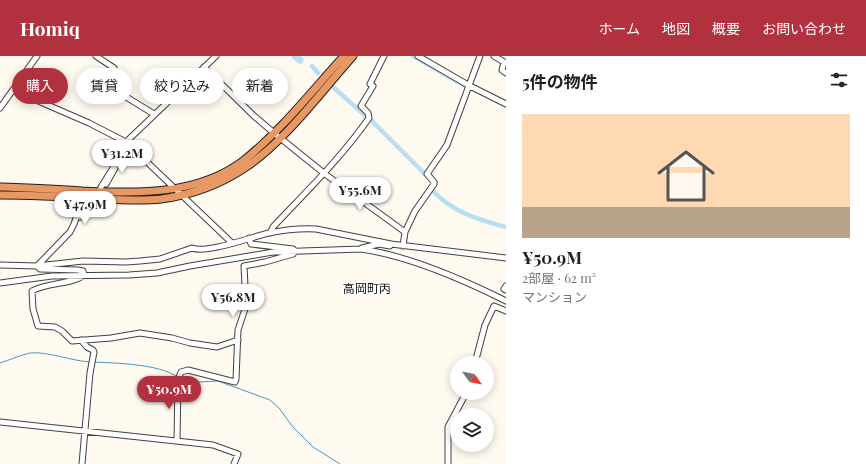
<!DOCTYPE html>
<html lang="ja">
<head>
<meta charset="utf-8">
<style>
  :root { --surface:#fff; --page:#f6f6f6; --text:#202124; --muted:#757577; --accent:#b2313f }
  body { margin:0; font-family:"Playfair Display","Noto Sans JP",serif; background:var(--page); color:var(--text); height:100vh; display:flex; flex-direction:column; font-size:15px; white-space:nowrap }
  * { box-sizing:border-box; margin:0 }
  p { font-size:13px; color:var(--muted) }
  .icon { flex:none; width:22px; height:22px; fill:none; stroke:currentColor; stroke-width:2; stroke-linecap:round; stroke-linejoin:round }
  .map { position:relative; flex:1; overflow:hidden }
  .panel { display:flex; flex-direction:column; background:var(--surface); width:360px }
  .panel>* { flex:none }
  .banner { position:absolute; left:12px; top:12px; width:380px; height:36px; display:flex; gap:8px }
  .needle { width:26px; rotate:123deg }
  .fabs { position:absolute; left:450px; top:300px; display:grid; gap:8px }
  .fabs a { display:grid; place-items:center; width:44px; height:44px; border-radius:50%; background:var(--surface); box-shadow:0 2px 10px #0003; font-size:20px }
  .price { position:absolute; translate:-50% -34px; padding:0 9px; border-radius:14px; background:#fff; color:#222; font-size:13px; line-height:26px; filter:drop-shadow(0 1px 2px #0008) }
  .price::after { content:''; position:absolute; left:50%; top:24px; width:12px; height:9px; margin-left:-6px; background:inherit; clip-path:polygon(0 0,100% 0,50% 100%) }
  .price.active { background:var(--accent); color:#fff }
  ul { padding:0; list-style:none }
  li { display:grid; align-content:center; gap:8px; height:212px; padding:0 16px }
  li span { display:grid; place-items:center; height:124px; border-radius:0px; color:#555 }
  li>.icon { margin-inline-start:auto }
  span .icon { width:72px; height:72px; fill:#fffc; stroke-width:1 }
  li b { font-size:17px }
  h2 { display:flex; justify-content:space-between; align-items:center; height:48px; padding:0 16px; font-size:17px }
  .chip { padding:0 14px; border-radius:18px; background:var(--surface); box-shadow:0 2px 10px #0003; font-size:14px; line-height:36px }
  .chip.active { background:var(--accent); color:#fff }
  header { display:flex; align-items:center; gap:24px; box-sizing:border-box; height:56px; padding:0 20px; background:var(--accent); color:#fff }
  header strong { font-size:19px }
  nav { display:flex; gap:22px; margin-inline-start:auto; font-size:14px }
  main { display:flex; flex:1; min-height:0 }
  .map>svg:first-child { display:block }
  .lines { fill:none; stroke-linecap:round; stroke-linejoin:round }
  .stream { stroke:#4598c2; stroke-width:1 }
  .canal { stroke:#b8dff1; stroke-width:4.5 }
  .river { stroke:#b8dff1; stroke-width:7 }
  .minor-casing { stroke:#414141; stroke-width:7 }
  .highway-casing { stroke:#1f1f1f; stroke-width:9 }
  .minor { stroke:#fff; stroke-width:5 }
  .highway { stroke:#e89863; stroke-width:7 }
  .labels { text-anchor:middle; dominant-baseline:central; stroke-width:4; stroke-linejoin:round; paint-order:stroke }
  .quarter-label { font-size:12px; fill:#0e0e0e; stroke:#fff }
</style>
</head>
<body>
<header>
<strong>Homiq</strong>
<nav><a>ホーム</a><a>地図</a><a>概要</a><a>お問い合わせ</a></nav>
</header>
<main>
<div class="map">
<svg width="506" height="408" viewBox="0 0 506 408">
  <rect width="100%" height="100%" fill="#fefaf0"/>
  <g class="lines">
    <path class="stream" d="M93,306c22,1 65,2 83,14
      M0,307c10,-3 20,-8 30,-10 16,-2 42,8 60,9
      M181,323l17,3 20,-1 52,19 9,8 13,18 21,21 27,17"/>
    <path class="canal" d="M413,0l54,31
      M312,10l6,7
      M333,31l35,31
      M370,63l58,58
      M431,133c21,23 45,30 75,38"/>
    <path class="river" d="M295,0l5,4"/>
    <defs>
      <path id="minor" d="M96,0l18,12 -9,16 49,30
        M418,0l50,29 38,19
        M494,0l10,6 -2,8 4,3
        M204,11l50,49 20,17 51,41 80,58 -2,14
        M13,34l76,33 37,19 106,101
        M0,52l37,-52
        M126,86l90,-86
        M106,128l9,-16
        M100,136l1,-5 27,-43
        M83,142l-9,26 -4,8 -33,34 3,3 38,1 5,1 1,4c-13,10 -36,7 -52,16l1,18 5,17 17,1 7,4 10,10 39,-3 29,-5 32,5 18,5 27,4 21,-7
        M80,161l7,-11
        M405,176l10,-21 19,-27v-2l-7,-8 20,-29 33,-89
        M270,177l3,-6c33,-35 68,-69 96,-109l-1,-5 -7,-7 12,-20 -3,-2 14,-28
        M362,192l17,-4 11,2 1,-2 115,14
        M0,209l37,1 46,-5 43,1 14,-1 20,-2 32,-11c14,6 60,-11 77,-15 15,-3 31,-5 47,-4l75,15
        M0,227l52,-7 77,-1 28,-2 33,-7 83,-14 88,-3c49,7 101,30 145,52
        M506,230l-2,3 2,1
        M81,284l6,7 6,3 1,2 -4,21 -8,91
        M475,307l10,-38 9,-19 12,5
        M0,366l213,23 25,9 -4,10
        M177,385l1,-61 3,-8 7,-2 47,12 1,-3 2,-49 8,-24 -2,-40 21,-4 28,-8 2,-3 -2,-2 -42,-5 -2,-6
        M448,408v-37l18,-34"/>
      <path id="highway" d="M0,131c27,1 55,2 82,4 55,2 114,5 161,-30 38,-30 68,-69 101,-105
        M0,139c34,0 69,2 103,4 19,1 39,2 58,0 30,-4 60,-15 85,-32 40,-27 75,-75 107,-111"/>
    </defs>
    <use href="#minor" class="minor-casing"/>
    <use href="#highway" class="highway-casing"/>
    <use href="#minor" class="minor"/>
    <use href="#highway" class="highway"/>
  </g>
  <g class="labels">
    <g class="quarter-label">
      <text x="367" y="232">高岡町丙</text>
    </g>
  </g>
</svg>
<div class="fabs">
<a><svg class="needle" viewBox="-14 -14 28 28"><path d="M0-13l5 13h-10z" fill="#e53935"/><path d="M0 13l5-13h-10z" fill="#757577"/></svg></a>
<a><svg class="icon" aria-label="layers" viewBox="0 0 24 24"><path d="M12 4l9 5-9 5-9-5zM3 14l9 5 9-5"/></svg></a>
</div>
<b class="price" style="left:122px;top:118px">¥31.2M</b>
<b class="price" style="left:360px;top:155px">¥55.6M</b>
<b class="price" style="left:85px;top:169px">¥47.9M</b>
<b class="price" style="left:233px;top:262px">¥56.8M</b>
<b class="price active" style="left:169px;top:354px">¥50.9M</b>
<div class="banner">
<a class="chip active">購入</a>
<a class="chip">賃貸</a>
<a class="chip">絞り込み</a>
<a class="chip">新着</a>
</div>
</div>
<section class="panel">
<h2>5件の物件<svg class="icon" aria-label="filters" viewBox="0 0 24 24"><path d="M4 7h16M4 17h16"/><circle cx="9" cy="7" r="2"/><circle cx="15" cy="17" r="2"/></svg></h2>
<ul>
<li><span style="background:linear-gradient(#ffd9b3 75%,#b9a48a 0)"><svg class="icon" aria-label="home" viewBox="0 0 24 24"><path d="M3 11l9-7 9 7M6 9v11h12V9"/></svg></span><div><b>¥50.9M</b><p>2部屋 · 62 m²</p><p>マンション</p></div></li>
</ul>
</section>
</main>
</body>
</html>
